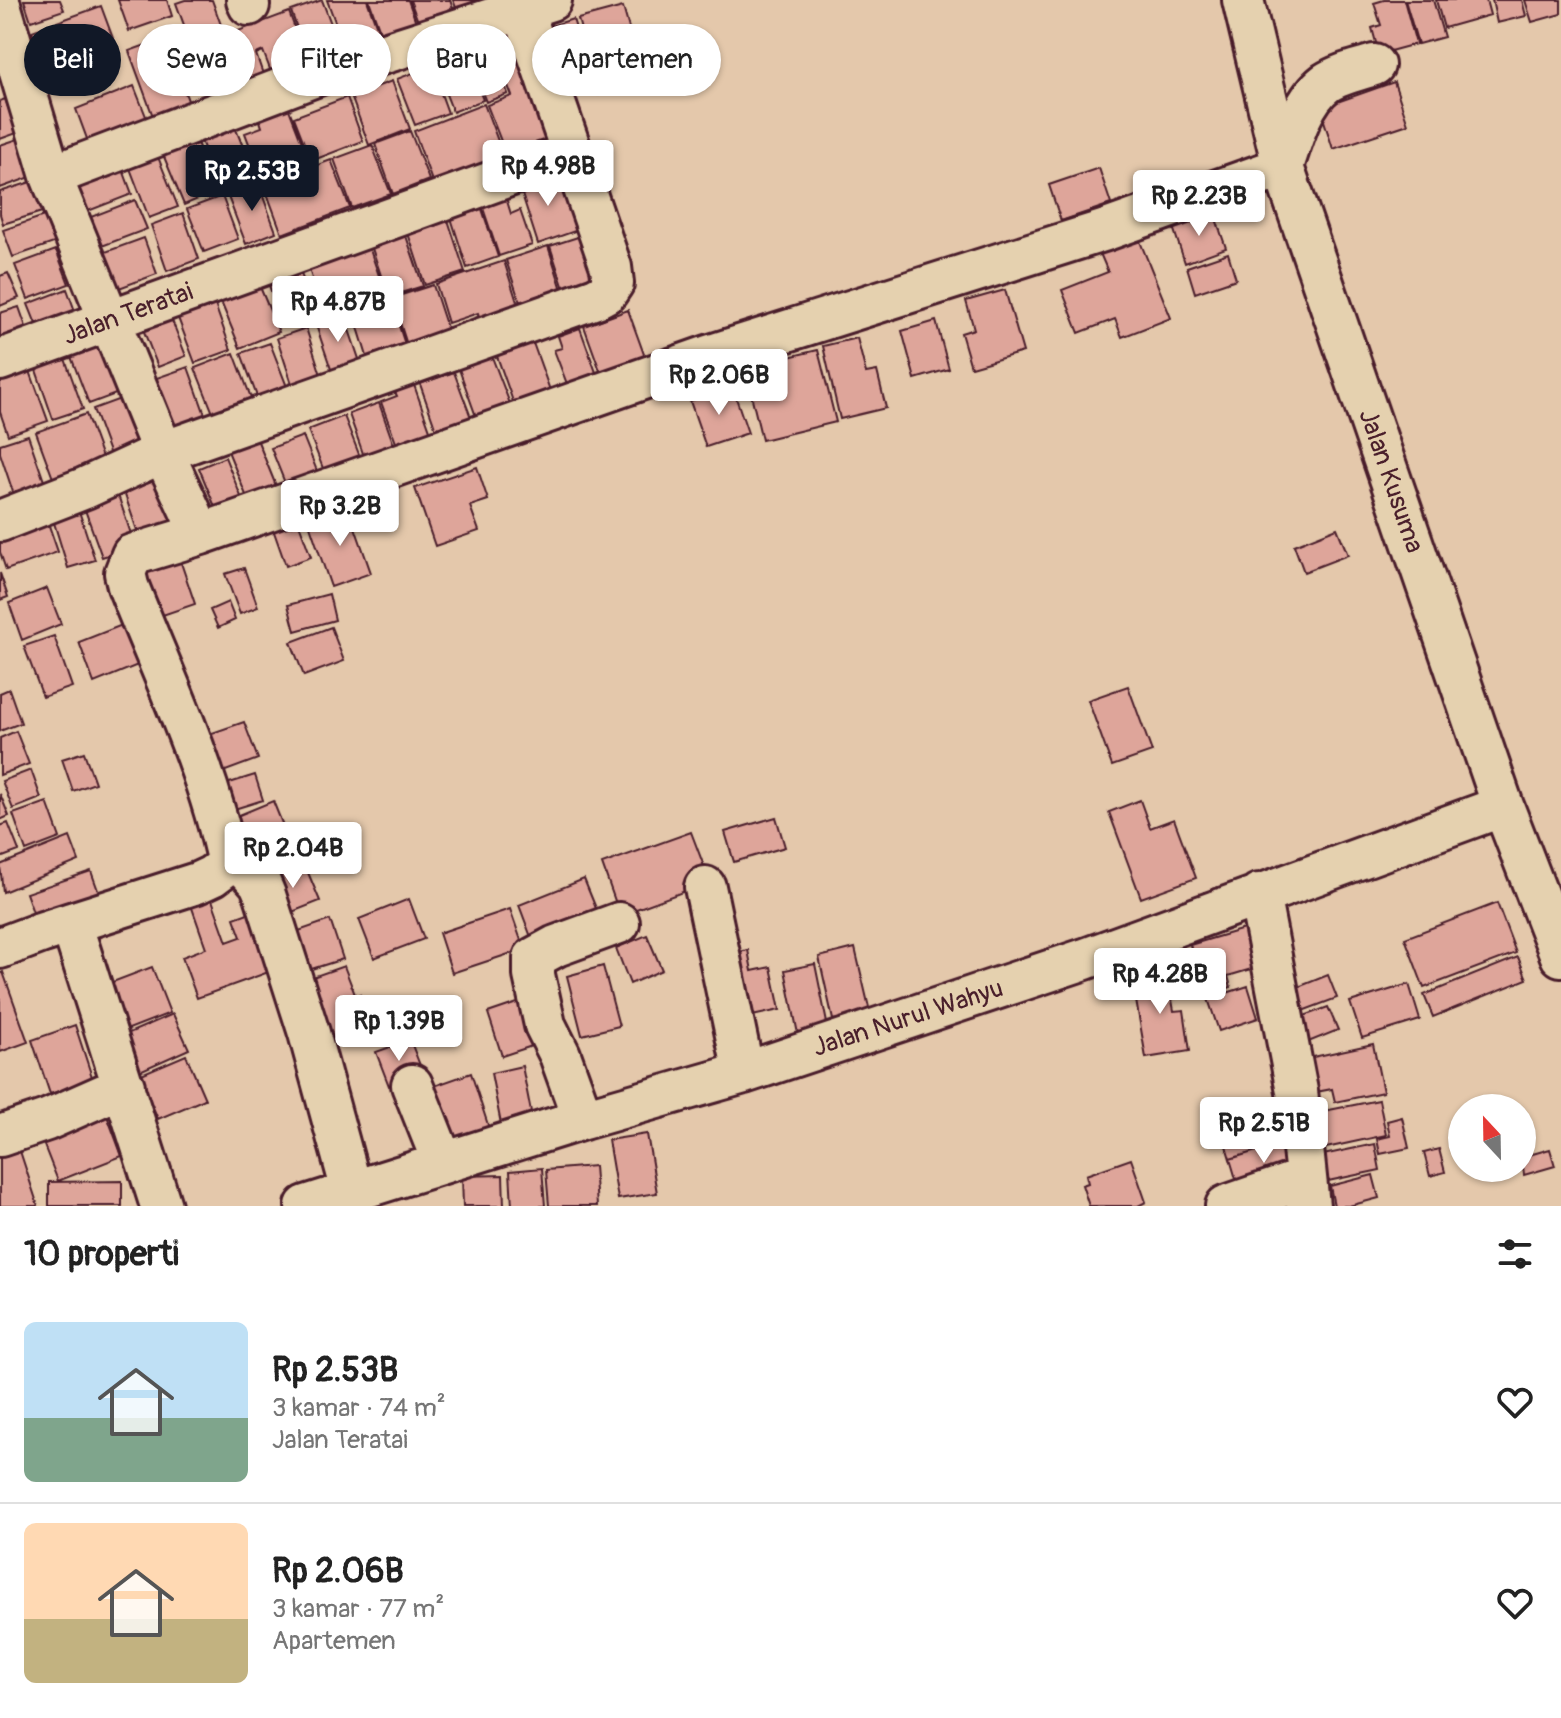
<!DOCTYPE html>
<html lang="id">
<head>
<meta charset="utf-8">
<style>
  :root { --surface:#fff; --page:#f6f6f6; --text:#222; --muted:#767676; --line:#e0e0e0; --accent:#111827 }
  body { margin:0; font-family:Pangolin,sans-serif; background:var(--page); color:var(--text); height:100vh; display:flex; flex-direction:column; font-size:30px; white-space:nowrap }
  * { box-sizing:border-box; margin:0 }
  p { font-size:26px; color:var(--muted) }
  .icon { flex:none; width:44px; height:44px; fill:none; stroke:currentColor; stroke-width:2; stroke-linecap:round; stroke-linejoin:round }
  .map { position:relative; height:1206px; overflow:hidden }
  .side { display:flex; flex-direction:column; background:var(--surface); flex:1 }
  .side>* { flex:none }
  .hud { position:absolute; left:24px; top:24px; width:800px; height:72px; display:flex; gap:16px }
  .needle { width:52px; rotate:338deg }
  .tools { position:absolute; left:1448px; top:1094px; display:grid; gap:16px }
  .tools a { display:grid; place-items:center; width:88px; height:88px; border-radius:50%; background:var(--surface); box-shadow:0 2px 6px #0004; font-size:40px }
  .price { position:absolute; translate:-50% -68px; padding:0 18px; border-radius:8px; background:#fff; color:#222; font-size:26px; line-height:52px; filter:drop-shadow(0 2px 4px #0008) }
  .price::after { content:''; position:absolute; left:50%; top:48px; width:24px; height:18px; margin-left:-12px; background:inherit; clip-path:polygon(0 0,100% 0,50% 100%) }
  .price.on { background:var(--accent); color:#fff }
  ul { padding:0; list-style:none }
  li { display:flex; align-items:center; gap:24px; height:200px; padding:0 24px }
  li+li { border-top:2px solid var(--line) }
  li span { display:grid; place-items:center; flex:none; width:224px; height:160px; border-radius:12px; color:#555 }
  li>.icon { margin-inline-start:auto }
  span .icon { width:96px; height:96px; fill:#fffc; stroke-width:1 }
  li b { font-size:34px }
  h2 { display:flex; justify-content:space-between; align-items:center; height:96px; padding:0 24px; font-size:34px }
  .chip { padding:0 28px; border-radius:36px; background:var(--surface); box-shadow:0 2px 6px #0004; font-size:28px; line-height:72px }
  .chip.on { background:var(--accent); color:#fff }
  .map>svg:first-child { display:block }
  .building { fill:#dea59a; stroke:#4a1f2b; stroke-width:2 }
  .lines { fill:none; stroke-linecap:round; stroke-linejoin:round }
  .minor-casing { stroke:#4a1f2b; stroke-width:46 }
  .minor { stroke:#e5d1af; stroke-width:40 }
  .labels { text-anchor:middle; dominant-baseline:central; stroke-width:6; stroke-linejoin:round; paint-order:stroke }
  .street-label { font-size:26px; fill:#4a1f2b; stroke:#e5d1af }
</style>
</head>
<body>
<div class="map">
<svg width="1561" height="1206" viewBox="0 0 1561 1206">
  <rect width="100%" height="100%" fill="#e4c8ab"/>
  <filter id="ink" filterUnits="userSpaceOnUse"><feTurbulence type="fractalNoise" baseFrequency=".0125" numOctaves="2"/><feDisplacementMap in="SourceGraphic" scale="16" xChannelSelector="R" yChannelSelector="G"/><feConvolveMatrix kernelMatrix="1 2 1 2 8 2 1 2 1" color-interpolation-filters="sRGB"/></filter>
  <g filter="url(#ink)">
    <path class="building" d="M24,0h36l4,10 -33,11z
      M118,0h49l5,16 -43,15z
      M185,0h27l13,36 64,-24 19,53 -35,12 -10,-26 -7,3 9,26 -54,19 -35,-96z
      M322,0l20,53 -32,12 -19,-54z
      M327,0h40l14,39 -35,12z
      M369,0h39l9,25 -35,12z
      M410,0h40l4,12 -35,12z
      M453,0h31l-27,10z
      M1384,0h20l12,44 -37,10 -7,-26 9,-3 -7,-22z
      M1405,0h28l11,37 -26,7z
      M1436,0h50l4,15 -46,13z
      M1492,0h30l4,16 -29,7z
      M1525,0h36v14l-29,8z
      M101,6l17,46 -69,25 -17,-46z
      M623,7l21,75 -45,13 -21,-76z
      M573,19l21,69 -37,12 -22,-69z
      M165,38l25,68 -36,13 -25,-68z
      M515,44l35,94 -44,16 -19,-49 25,-9 -17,-44z
      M491,47l17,47 -22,8 -18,-47z
      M465,55l18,45 -30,12 -18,-46z
      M431,66l17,47 -33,12 -18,-46z
      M392,81l18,48 -41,16 -18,-49z
      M1394,82l14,42 -75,25 -13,-41z
      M134,86l15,38 -59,23 -14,-38z
      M347,97l16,44 -52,20 -17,-44z
      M5,99l12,34 -17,6v-38z
      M287,104l22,57 -47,17 -17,-45 17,-6 -4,-12z
      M484,104l20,53 -71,27 -19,-53z
      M235,127l20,49 -34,14 -20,-49z
      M410,131l19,49 -36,14 -18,-50z
      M195,138l22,53 -33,14 -22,-53z
      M18,139l13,38 -31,11v-43z
      M372,145l19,49 -39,14 -18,-49z
      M156,152l22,55 -29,11 -21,-55z
      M331,160l19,48 -68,26 -18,-49z
      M122,167l10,27 -49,19 -10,-27z
      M1099,168l12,36 -50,17 -12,-36z
      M558,172l20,58 -40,14 -19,-59z
      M34,181l11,30 -42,13 -3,-10v-22z
      M258,183l18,49 -30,12 -19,-50z
      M503,188l8,26 9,-4 12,35 -33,11 -20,-60z
      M222,196l16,43 -34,13 -17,-43z
      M478,197l20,60 -31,11 -16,-50 11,-3 -4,-11z
      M135,200l12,29 -53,20 -11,-29z
      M183,213l16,46 -32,12 -16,-46z
      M1214,213l12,35 -41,15 -12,-36z
      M47,215l10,27 -44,15 -10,-27z
      M434,218l2,6 12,-4 17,52 -40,13 -19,-58z
      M1135,229l36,89 -49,19 -7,-18 -36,14 -17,-43 46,-18 -12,-28z
      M404,230l19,56 -35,11 -18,-55z
      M584,235l17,52 -34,11 -17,-52z
      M144,238l13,36 -46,17 -14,-36z
      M368,244l18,52 -61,20 -18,-52z
      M548,246l17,53 -42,13 -17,-52z
      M56,250l13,34 -41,15 -13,-34z
      M1228,253l8,26 -41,14 -8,-26z
      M504,261l18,57 -38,13 -6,-18 -30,10 -12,-39z
      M300,271l16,44 -33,12 -15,-45z
      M8,273l11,25 -19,8v-30z
      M433,285l18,55 -41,14 -18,-56z
      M260,287l19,45 -39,16 -19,-46z
      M67,289l13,36 -38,14 -14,-35z
      M1005,290l18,62 -52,15 -10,-34 13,-4 -8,-28z
      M390,298l18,56 -38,12 -17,-55z
      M214,302l17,48 -36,13 -18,-48z
      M19,307l13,37 -32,11v-42z
      M628,310l18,50 -44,16 -18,-50z
      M344,315l16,47 -28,10 -16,-47z
      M171,318l15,38 -28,11 -15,-38z
      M936,321l13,48 -34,10 -13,-48z
      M306,328l16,50 -29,9 -16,-49z
      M580,328l18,50 -29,11 -15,-39 8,-2 -4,-12z
      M857,338l9,35 11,-2 9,37 -46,11 -17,-73z
      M106,341l18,50 -35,13 -19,-50z
      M270,343l19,49 -30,10 -18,-49z
      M533,343l19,53 -36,14 -19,-54z
      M818,350l18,72 -74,18 -13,-54 39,-10 -4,-18z
      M234,353l19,50 -38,15 -20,-50z
      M64,356l19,53 -30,10 -18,-52z
      M492,357l20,52 -34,13 -19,-53z
      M188,367l20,56 -40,14 -20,-56z
      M30,371l18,50 -40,14 -8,-23v-30z
      M454,372l19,51 -35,12 -18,-51z
      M414,385l18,51 -34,12 -17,-46 16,-6 -2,-4z
      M732,386l16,47 -42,14 -16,-46z
      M131,395l20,54 -38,14 -20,-54z
      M379,403l17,48 -30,11 -17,-48z
      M86,414l18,49 -50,18 -18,-49z
      M344,416l18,46 -36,14 -18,-46z
      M28,435l17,49 -31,11 -14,-42v-9z
      M303,436l20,50 -32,12 -20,-50z
      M257,439l24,59 -29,12 -24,-59z
      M225,457l21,52 -26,10 -21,-51z
      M477,467l11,33 -18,6 9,25 -44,15 -20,-58z
      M163,478l19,53 -40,14 -18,-53z
      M118,495l17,51 -33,11 -18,-50z
      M77,505l18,55 -27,8 -17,-55z
      M349,510l22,63 -40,14 -22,-64z
      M45,514l13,38 -52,18 -6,-18v-23z
      M298,521l13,36 -25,9 -13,-37z
      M1337,528l11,27 -44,17 -10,-27z
      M179,557l16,47 -47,16 -16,-46z
      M244,568l14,39 -18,7 -15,-40z
      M0,573l8,24 -8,3z
      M47,588l14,36 -39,16 -13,-37z
      M329,594l6,26 -40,11 -7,-26z
      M228,602l7,18 -17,8 -8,-18z
      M122,625l16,40 -44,18 -15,-41z
      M331,627l13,34 -40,15 -13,-34z
      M54,636l18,51 -29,10 -19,-51z
      M1128,686l24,66 -40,14 -24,-66z
      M9,689l12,34 -21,8v-38z
      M244,722l14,37 -35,13 -14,-38z
      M16,731l13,33 -29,11v-37z
      M84,752l11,31 -22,8 -11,-32z
      M31,770l10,28 -28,11 -11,-28z
      M255,775l8,25 -35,11 -8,-25z
      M0,794l9,22 -9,4z
      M1140,800l10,28 24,-9 22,59 -55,20 -32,-86z
      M273,801l17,42 -46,19 -17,-42z
      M47,802l13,36 -34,13 -13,-37z
      M776,817l9,30 -51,15 -9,-30z
      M8,823l11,28 -19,7v-32z
      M691,832l19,50 -90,33 -18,-51z
      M70,837l9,24 -76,31 -3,-27z
      M304,863l16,38 -38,15 -15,-38z
      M91,871l9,25 -65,22 -9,-25z
      M584,879l16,39 -66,27 -15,-40z
      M210,894l17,48 14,-5 -7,-19 22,-8 21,59 -80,29 -15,-41 24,-9 -16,-46z
      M409,899l15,40 -50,19 -15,-39z
      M1497,903l19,50 -92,35 -19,-50z
      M510,909l14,40 -72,24 -13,-40z
      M330,920l13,39 -44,14 -12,-38z
      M1244,929l11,39 -27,8 3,11 -26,8 -15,-50z
      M647,935l15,35 -32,14 -14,-36z
      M855,948l15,64 -37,8 -14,-63z
      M748,950l4,21 19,-4 9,43 -37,8 -13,-64z
      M1518,957l9,22 -94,38 -9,-22z
      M815,964l13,64 -30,6 -13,-64z
      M344,966l12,31 4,-2 11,30 -47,17 -23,-61z
      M603,966l16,60 -37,9 -15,-59z
      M152,967l18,46 -59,23 -17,-47z
      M1166,967l8,44 10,-1 6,41 -44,7 -13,-75 14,-2 -2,-10z
      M3,972l25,70 -28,10v-78z
      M1328,975l9,23 -40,15 -9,-22z
      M1409,984l11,36 -58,18 -12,-36z
      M1248,986l10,32 -39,13 -11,-32z
      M529,999l15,43 -42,14 -14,-43z
      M1328,1007l10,23 -32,13 -10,-24z
      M173,1014l16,35 -58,26 -16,-36z
      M75,1025l18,55 -43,14 -18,-54z
      M410,1040l13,33 -34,13 -13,-34z
      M1373,1044l10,48 -48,10 -3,-13 -21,4 -7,-34z
      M186,1055l19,44 -47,20 -19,-44z
      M522,1066l10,51 -31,7 -10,-51z
      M471,1073l18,55 -38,12 -17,-54z
      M1379,1100l7,35 -60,13 -7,-36z
      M1278,1104l11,37 -59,18 -11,-37z
      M103,1105l19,51 -64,25 -20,-51z
      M1402,1117l7,31 -29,6 -3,-15 13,-3 -3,-15z
      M647,1134l10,59 -39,6 -10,-59z
      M1289,1141l9,29 -59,19 -9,-30z
      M1375,1144l5,26 -52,11 -5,-26z
      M19,1148l19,58h-38v-51z
      M1439,1149l6,23 -15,4 -6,-23z
      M1550,1149l5,17 -31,9 -2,-18z
      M1131,1159l15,43 -8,4h-49l-7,-21 6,-2 -2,-8z
      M594,1166l3,40h-48l-3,-36z
      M542,1168l3,38h-33l-2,-35z
      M503,1175l1,31h-41l-1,-30z
      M1373,1175l6,23 -30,8h-15l-4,-20z
      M122,1181v25h-73v-24z"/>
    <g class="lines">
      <defs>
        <path id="minor" d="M247,0l2,5
          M1243,0l40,167 220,639 58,150
          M0,5l51,171 112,276 38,82
          M51,176l280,-106 220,-70
          M0,360l572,-207
          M0,521l85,-33 78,-36 433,-154 11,-6 6,-9 -2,-16 -88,-257
          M228,864c-20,-96 -64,-187 -100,-278l-3,-13 7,-18 69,-21 507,-178 398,-126 177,-63c9,-27 19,-66 43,-84 13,-9 33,-13 48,-18
          M705,887l39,186
          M1259,894l38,197 12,115
          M71,923l90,283
          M0,948l43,-16 154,-49 15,-7 16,-12 16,1 16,18 5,12 44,138 43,158
          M412,1085l31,78
          M583,1119l-23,-64 -15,-30 -11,-50v-17l22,-12 63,-23
          M0,1136l47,-16 77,-34
          M306,1206l277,-87 161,-46 120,-40 221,-74 418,-153
          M1226,1206l78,-27"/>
      </defs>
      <use href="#minor" class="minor-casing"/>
      <use href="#minor" class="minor"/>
    </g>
  </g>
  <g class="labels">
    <g class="street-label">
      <text transform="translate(128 314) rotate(-20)">Jalan Teratai</text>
      <text transform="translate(1391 481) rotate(71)">Jalan Kusuma</text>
      <text transform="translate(908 1018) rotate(-18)">Jalan Nurul Wahyu</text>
    </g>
  </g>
</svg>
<div class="tools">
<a><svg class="needle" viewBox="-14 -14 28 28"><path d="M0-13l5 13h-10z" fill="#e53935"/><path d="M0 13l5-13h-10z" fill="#767676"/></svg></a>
</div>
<b class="price" style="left:548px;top:208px">Rp 4.98B</b>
<b class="price on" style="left:252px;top:213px">Rp 2.53B</b>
<b class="price" style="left:1199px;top:238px">Rp 2.23B</b>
<b class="price" style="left:338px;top:344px">Rp 4.87B</b>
<b class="price" style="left:719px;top:417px">Rp 2.06B</b>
<b class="price" style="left:340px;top:548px">Rp 3.2B</b>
<b class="price" style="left:293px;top:890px">Rp 2.04B</b>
<b class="price" style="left:1160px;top:1016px">Rp 4.28B</b>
<b class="price" style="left:399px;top:1063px">Rp 1.39B</b>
<b class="price" style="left:1264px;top:1165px">Rp 2.51B</b>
<div class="hud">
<a class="chip on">Beli</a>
<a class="chip">Sewa</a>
<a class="chip">Filter</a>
<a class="chip">Baru</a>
<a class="chip">Apartemen</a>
</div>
</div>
<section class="side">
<h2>10 properti<svg class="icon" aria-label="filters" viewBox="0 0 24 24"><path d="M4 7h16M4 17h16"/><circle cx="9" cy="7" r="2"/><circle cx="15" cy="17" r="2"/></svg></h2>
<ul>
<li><span style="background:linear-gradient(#bfe0f5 60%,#7fa58c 0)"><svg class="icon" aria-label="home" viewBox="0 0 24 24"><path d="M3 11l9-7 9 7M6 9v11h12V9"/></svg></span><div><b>Rp 2.53B</b><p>3 kamar · 74 m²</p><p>Jalan Teratai</p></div><svg class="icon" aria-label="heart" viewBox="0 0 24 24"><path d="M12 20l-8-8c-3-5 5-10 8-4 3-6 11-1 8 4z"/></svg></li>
<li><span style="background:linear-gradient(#ffd9b3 60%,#c2b280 0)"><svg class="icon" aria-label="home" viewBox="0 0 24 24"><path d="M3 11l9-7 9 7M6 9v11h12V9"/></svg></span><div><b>Rp 2.06B</b><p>3 kamar · 77 m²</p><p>Apartemen</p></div><svg class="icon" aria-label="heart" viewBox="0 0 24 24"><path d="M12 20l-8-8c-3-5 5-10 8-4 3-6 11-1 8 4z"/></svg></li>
</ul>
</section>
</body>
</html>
